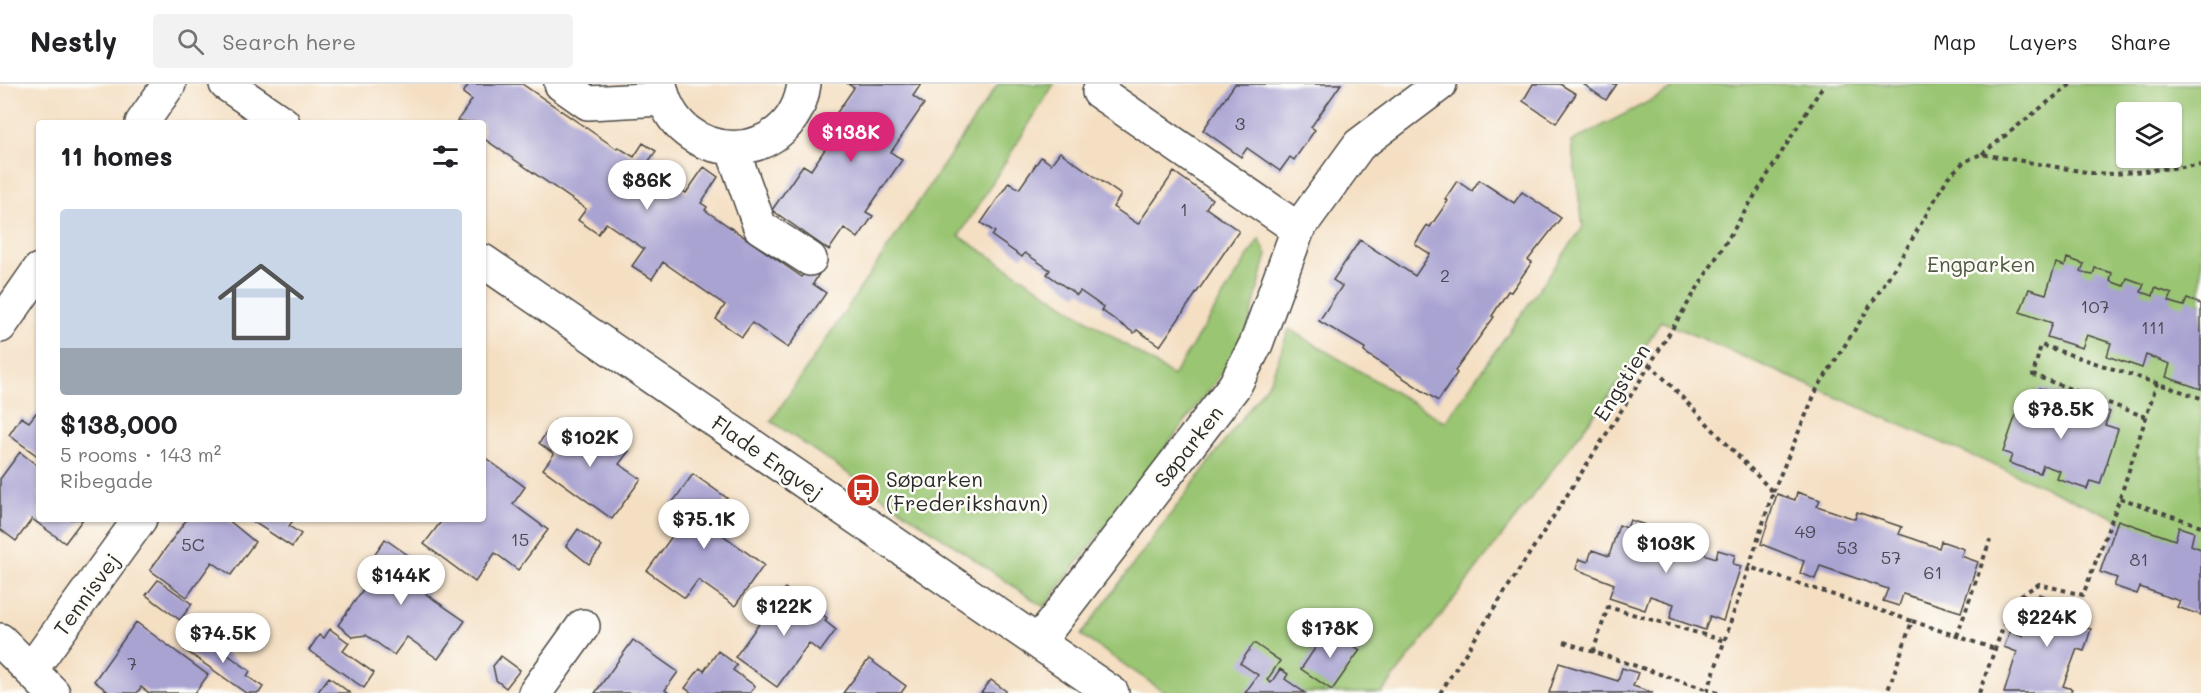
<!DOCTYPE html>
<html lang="en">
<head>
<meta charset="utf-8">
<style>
  :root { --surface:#fff; --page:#f2f2f2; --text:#202124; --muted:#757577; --line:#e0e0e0; --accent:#db2777 }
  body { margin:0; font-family:Mali,sans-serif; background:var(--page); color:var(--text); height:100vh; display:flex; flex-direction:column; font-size:22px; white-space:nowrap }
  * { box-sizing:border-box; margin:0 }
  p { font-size:20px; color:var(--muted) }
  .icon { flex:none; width:33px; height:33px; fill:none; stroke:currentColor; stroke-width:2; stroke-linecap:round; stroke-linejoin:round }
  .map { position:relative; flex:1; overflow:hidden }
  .details { position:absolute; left:36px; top:36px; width:450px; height:402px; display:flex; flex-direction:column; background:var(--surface); border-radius:6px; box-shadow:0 2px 4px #0004 }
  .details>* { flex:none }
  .controls { position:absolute; left:2116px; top:18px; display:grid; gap:12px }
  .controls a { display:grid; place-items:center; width:66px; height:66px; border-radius:6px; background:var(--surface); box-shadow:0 2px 4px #0004; font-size:30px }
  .price { position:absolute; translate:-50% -51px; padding:0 14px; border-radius:21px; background:#fff; color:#222; font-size:20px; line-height:39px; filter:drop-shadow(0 2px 3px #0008) }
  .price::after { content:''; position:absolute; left:50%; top:36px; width:18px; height:14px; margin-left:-9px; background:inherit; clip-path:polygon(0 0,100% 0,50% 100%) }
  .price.current { background:var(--accent); color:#fff }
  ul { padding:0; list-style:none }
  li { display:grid; align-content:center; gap:12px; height:318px; padding:0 24px }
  li span { display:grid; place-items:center; height:186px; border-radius:6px; color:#555 }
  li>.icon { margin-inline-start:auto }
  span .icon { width:108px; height:108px; fill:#fffc; stroke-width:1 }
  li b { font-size:26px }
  h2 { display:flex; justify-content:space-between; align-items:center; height:72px; padding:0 24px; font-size:26px }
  header { display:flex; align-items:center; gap:36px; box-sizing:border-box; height:84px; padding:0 30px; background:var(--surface); border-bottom:2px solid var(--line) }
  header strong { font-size:28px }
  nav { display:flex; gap:33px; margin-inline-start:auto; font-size:21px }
  .search { width:420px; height:54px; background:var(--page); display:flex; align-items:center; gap:15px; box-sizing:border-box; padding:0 21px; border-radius:6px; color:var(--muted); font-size:22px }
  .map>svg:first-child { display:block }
  .green { fill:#9ac572; stroke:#62784e; stroke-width:1.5; fill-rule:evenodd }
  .building { fill:#a9a3d2 }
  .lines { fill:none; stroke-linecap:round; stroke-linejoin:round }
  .minor-casing { stroke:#494642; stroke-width:36 }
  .path { stroke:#494642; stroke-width:4; stroke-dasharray:4.5 4.5; stroke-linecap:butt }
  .minor { stroke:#fff; stroke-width:33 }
  .labels { text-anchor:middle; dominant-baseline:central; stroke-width:5; stroke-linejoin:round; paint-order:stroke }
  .number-label { font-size:18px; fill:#4a4955 }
  .park-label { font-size:21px; fill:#4c5940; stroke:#fdfcf7 }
  .street-label { font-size:21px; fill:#2b2b2b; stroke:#fdfcf7 }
  .poi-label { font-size:21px; fill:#2b2b2b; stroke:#fdfcf7; text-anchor:start }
</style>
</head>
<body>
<header>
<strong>Nestly</strong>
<div class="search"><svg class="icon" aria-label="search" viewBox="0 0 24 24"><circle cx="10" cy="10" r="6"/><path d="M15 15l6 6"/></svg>Search here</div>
<nav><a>Map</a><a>Layers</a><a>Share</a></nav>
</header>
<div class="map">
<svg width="2201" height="609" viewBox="0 0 2201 609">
  <rect width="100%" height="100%" fill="#fdfcf7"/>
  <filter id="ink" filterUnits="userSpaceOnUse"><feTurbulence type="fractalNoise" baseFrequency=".0167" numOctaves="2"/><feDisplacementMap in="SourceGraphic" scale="12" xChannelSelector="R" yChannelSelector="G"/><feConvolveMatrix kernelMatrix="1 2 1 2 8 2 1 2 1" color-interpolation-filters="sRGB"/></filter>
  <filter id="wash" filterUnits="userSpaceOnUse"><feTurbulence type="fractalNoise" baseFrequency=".008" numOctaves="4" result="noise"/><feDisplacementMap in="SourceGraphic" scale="24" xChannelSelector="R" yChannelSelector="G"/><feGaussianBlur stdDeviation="1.35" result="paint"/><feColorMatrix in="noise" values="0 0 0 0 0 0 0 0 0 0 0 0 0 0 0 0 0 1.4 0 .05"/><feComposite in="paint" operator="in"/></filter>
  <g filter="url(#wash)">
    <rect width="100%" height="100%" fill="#f4dfc3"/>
    <path class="green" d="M998,0h56l-95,152 214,140 86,-137 8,15 -21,81 -24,38 -178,234 -273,-186z
      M1673,0h528v471l-540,-234 -24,38 -255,334h-216l-85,-58 190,-256 18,-50 156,93 138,-195 -12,-85 100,-52zM2127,28h45v46h-45z"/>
    <g id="blocks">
      <path class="building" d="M469,0h53l95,65 1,-2 16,10 9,-14 13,8 -10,14 40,28 18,-26 14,10 -17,26 6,4 -2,3 97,67 7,-10 10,7 -6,10 13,9 -38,55 -36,-25 -10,14 -26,-18 9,-14 -62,-43 -11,17 -20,-13 12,-17 -38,-26 -8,11 -20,-14 8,-11 -103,-71v-15l-26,-2 15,-21 -9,-7z
        M848,0h73l-8,12 11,8 -33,48 11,8 -36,52 7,4 -15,22 -14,-10 -15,22 -57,-40 31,-45 8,5 25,-37 -9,-6 27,-39z
        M1235,0h106l-30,43 4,3 -21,30 -4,-3 -10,14 -33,-23 -6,9 -38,-27z
        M1533,0h27l16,10 -20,29 -33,-22z
        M1583,0h34l-11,16z
        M1060,68l61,43 -8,12 25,17 36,-52 38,27 -6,9 33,23 -79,115 -23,-16 -3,3 -33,-23 2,-3 -23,-16 -3,4 -30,-21 3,-4 -25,-17 -3,4 -30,-21 3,-4 -14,-9 28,-41 10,7 22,-32 10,7z
        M1479,96l35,23 8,-11 39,26 -33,42 4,2 -21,30 -3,-1 -16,25 2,1 -39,54 2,2 -19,28 -74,-49 1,-4 -46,-27 23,-35 -9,-6 27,-40 55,36 15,-22 -15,-10 12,-19 3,2 18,-26 -3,-2 12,-18 15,10z
        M2067,174l17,6 -3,7 6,3 6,1 2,-7 17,5 -2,8 8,3 6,2 3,-8 17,6 -3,8 7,2 5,2 2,-8 17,6 -3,7 7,3 8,2 3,-7 14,5v85l-35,-12 4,-13 -24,-9 -4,13 -35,-12 4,-13 -24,-8 -5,13 -35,-11 5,-14 -32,-11 9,-23 17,5 10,-31 9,3z
        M2039,304l24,8 -5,13 23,7 5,-13 24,9 -5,13 13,4 -18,55 -10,-3 -3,8 -30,-10 3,-8 -17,-6 -3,8 -31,-10 3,-8 -9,-3 19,-55 12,4z
        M36,329l3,2v42l-30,-22 12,-18 8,5z
        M555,337l15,11 2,-3 21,15 9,-12 27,19 -10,13 22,15 -29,40 -69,-50 11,-15 -15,-11z
        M20,368l19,15v52h44l-18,24 -33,-24 -16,22 -16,-12v-50z
        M483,372l42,31 -12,17 35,26 -30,40 -23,-17 -20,29 -51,-38 19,-25h40z
        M693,390l34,24 -12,17 -13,-9 -7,9 69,50 -29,41 -37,-26 -13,18 -38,-27 39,-54 -16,-11z
        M1797,408l23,8 -3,6 15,5 23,8 2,-7 45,15 -3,7 15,5 25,9 2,-7 23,8 -3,7 17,6 -17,50 -58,-18 -4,12 -16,-5 5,-12 -68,-23 -5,13 -15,-6 4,-12 -43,-17 16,-50 18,6z
        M187,435h40l28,23 -24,33 -19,-13 -25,35 -37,-27z
        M249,435h45l-5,7 12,8 -9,13z
        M1630,436l18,6 -3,8 6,2 5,1 2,-8 19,7 -2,8 11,3 2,-8 19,7 -3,8 12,4 2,-8 17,5 -2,9 8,2 -18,55 -13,-5 -5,14 -35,-12 4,-14 -24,-8 -5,14 -36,-12 5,-14 -38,-15 3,-10 9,3 4,-12 17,6 10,-31 8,3z
        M2118,436l57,20 4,-13 15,5 -3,13 10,4v66l-24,-8 3,-6 -15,-5 -25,-9 -3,7 -23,-8 3,-8 -17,-6z
        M578,445l24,18 -13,17 -23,-18z
        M385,455l53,37 -12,18 39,27 -27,38 -31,-22 -13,18 -28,-20 -13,2 -15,-12 40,-57 -9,-6z
        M158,496l34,24 -12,16 -34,-25z
        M785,504l42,30 -2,3 11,9 -16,22 -11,-9 -32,44 -42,-30z
        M2039,510l49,17 -5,16 8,2 -7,22 -7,-2 -14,37 9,3 -2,4h-66l13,-41 -13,-5 6,-16 13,5z
        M136,538l72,53 -13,18h-46l-8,-6 -4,6h-27l-16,-12z
        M330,545l19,14 -6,8 31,22 -10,15 -55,-38 10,-15 5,3z
        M1328,545l32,21 -28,40 -31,-21z
        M198,549l52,38 -3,5 16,11 -4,6h-13l-61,-43z
        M633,556l45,32 -13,18 4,3h-74z
        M1254,559l26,18 -13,19 4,3 9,-14 8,5 -3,5 20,14h-60l13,-18 -18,-12z
        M718,567l19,14 -4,5 22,16 -5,7h-58l-7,-5 15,-20 4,3z
        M501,572l19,14 -14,18 -10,-8 -3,-14z
        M869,575l37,27 -5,7h-58z
        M1559,579l59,18 4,-13 16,5 -5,13 20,7h-104z
        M329,593l21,16h-33z
        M991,596l15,11 -1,2h-24z"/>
    </g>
  </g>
  <g filter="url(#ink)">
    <use href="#blocks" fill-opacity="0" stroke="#494642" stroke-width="1.5"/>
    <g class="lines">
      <defs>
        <path id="minor" d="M226,0l57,39
          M561,0l27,19 75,-4
          M660,0c15,84 132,85 144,0
          M1099,8l199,137
          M142,39l27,-39
          M732,64l28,79 50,32
          M483,177l629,432
          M0,242l39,-56
          M0,556l53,53
          M1038,558l197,-257 21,-41 42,-115 61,-84 81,-61
          M31,586l109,-151
          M535,609l48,-67"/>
      </defs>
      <use href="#minor" class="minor-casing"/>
      <path class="path" d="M1982,70l89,-70
        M1650,280l123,128 -24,75 163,54 -25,72
        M2146,333l-113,-42 8,-30 160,53
        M1773,408l44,-103 90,-141 41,-71 16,-15 17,-8 111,19 23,1 86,-9
        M2120,414l81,28
        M1912,537l83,28
        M1957,552l33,-96
        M1564,558l144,48
        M1593,568l15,-45 117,34
        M1440,609l183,-285 201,-324
        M1718,609l-10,-3 41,-123
        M1979,609l34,-93 26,-16 44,11 37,-97 37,-115"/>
      <use href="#minor" class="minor"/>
    </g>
  </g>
  <defs>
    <symbol id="bus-disc" viewBox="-11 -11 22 22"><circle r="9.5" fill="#c8321e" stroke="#fdfcf7"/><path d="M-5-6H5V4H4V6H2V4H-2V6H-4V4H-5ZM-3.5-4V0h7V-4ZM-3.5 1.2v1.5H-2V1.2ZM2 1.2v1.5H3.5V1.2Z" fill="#fff"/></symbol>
  </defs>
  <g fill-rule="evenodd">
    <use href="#bus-disc" x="844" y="387" width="38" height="38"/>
  </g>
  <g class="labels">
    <g class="number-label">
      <text x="1240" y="39">3</text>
      <text x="1184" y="125">1</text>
      <text x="1445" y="191">2</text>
      <text x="2095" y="222">107</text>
      <text x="2153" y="243">111</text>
      <text x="1805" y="447">49</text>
      <text x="520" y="455">15</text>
      <text x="193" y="460">5C</text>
      <text x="1847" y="463">53</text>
      <text x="1891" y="473">57</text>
      <text x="2139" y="475">81</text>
      <text x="1933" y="488">61</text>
      <text x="132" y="579">7</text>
    </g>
    <g class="park-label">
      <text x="1981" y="179">Engparken</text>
    </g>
    <g class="street-label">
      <text transform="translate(1621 298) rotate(-58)">Engstien</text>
      <text transform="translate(1188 362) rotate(-52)">Søparken</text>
      <text transform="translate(768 373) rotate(35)">Flade Engvej</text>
      <text transform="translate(86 510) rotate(-54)">Tennisvej</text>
    </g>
    <g class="poi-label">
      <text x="886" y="394">Søparken<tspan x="886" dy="24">(Frederikshavn)</tspan></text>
    </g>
  </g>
</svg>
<div class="controls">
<a><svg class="icon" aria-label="layers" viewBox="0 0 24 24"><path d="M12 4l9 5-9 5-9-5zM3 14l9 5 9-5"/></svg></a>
</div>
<b class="price current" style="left:851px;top:79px">$138K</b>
<b class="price" style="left:647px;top:127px">$86K</b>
<b class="price" style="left:2061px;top:356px">$78.5K</b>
<b class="price" style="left:590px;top:384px">$102K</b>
<b class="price" style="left:704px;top:466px">$75.1K</b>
<b class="price" style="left:1666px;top:490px">$103K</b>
<b class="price" style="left:401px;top:522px">$144K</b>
<b class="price" style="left:784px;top:553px">$122K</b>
<b class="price" style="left:2047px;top:564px">$224K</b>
<b class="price" style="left:1330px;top:575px">$178K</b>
<b class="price" style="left:223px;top:580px">$74.5K</b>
<section class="details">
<h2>11 homes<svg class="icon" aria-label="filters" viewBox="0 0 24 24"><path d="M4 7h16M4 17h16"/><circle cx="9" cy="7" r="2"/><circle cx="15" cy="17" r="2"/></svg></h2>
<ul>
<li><span style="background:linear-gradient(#c9d6e8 75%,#9aa5b1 0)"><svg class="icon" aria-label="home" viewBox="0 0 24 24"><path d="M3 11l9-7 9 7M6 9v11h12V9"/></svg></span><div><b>$138,000</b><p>5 rooms · 143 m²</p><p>Ribegade</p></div></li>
</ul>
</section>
</div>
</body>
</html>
